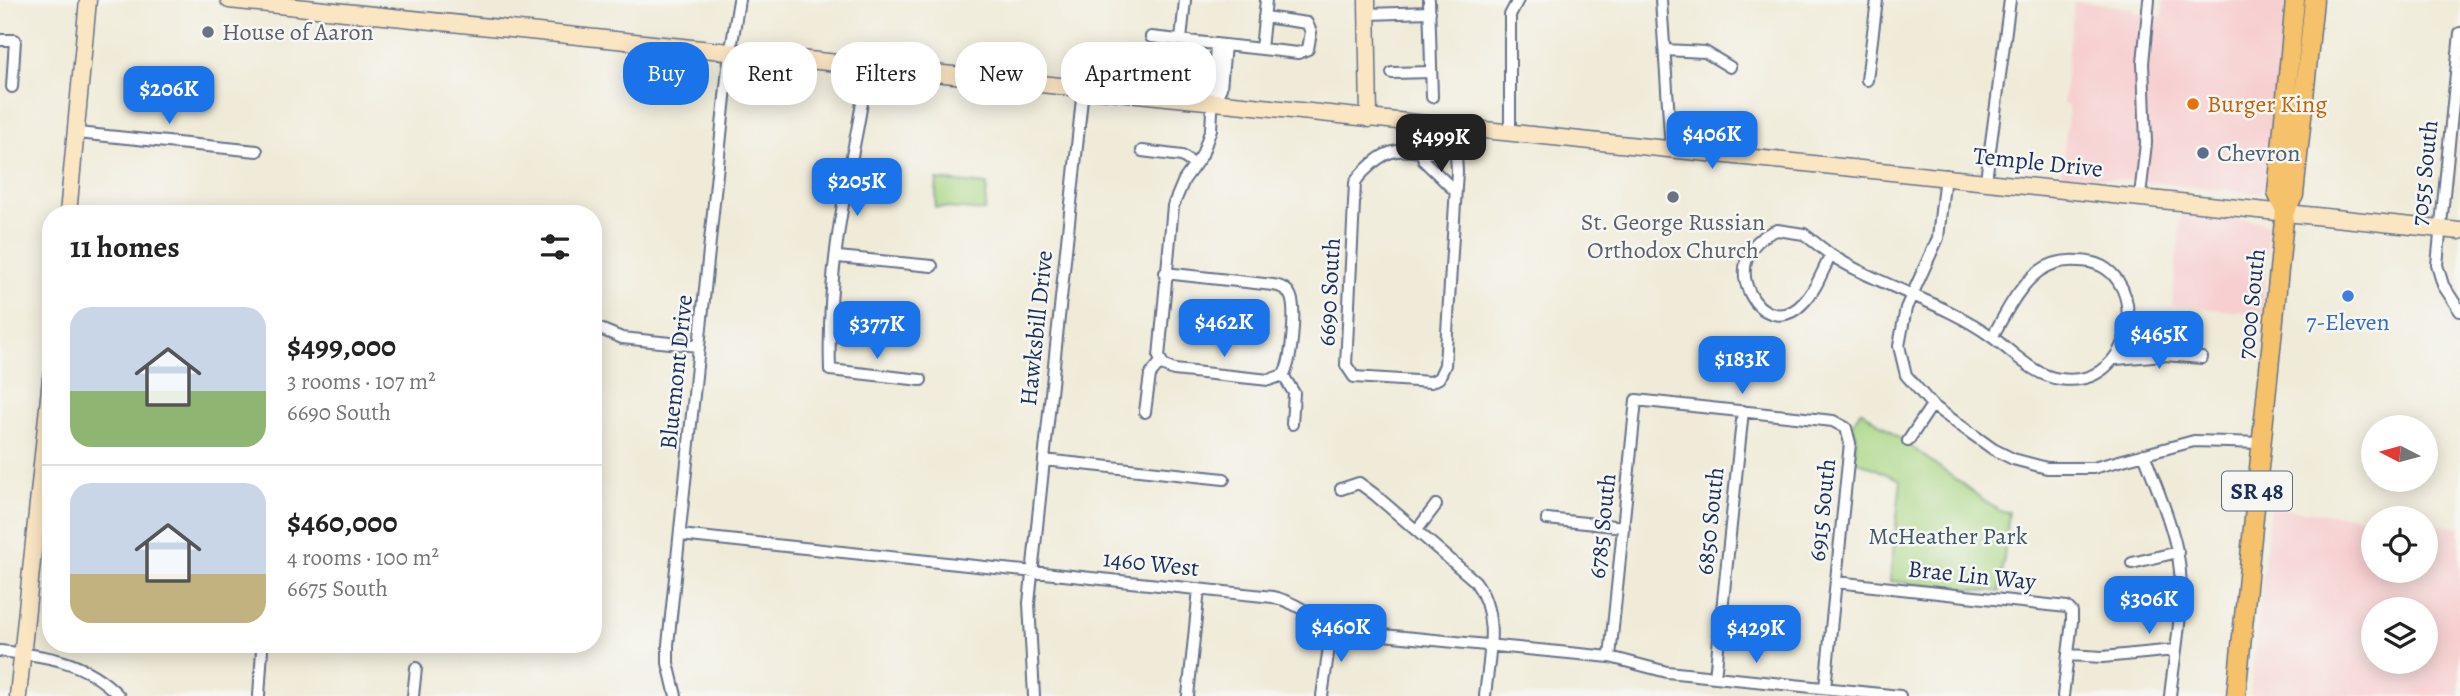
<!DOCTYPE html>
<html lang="en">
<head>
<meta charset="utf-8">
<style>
  :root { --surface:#fff; --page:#f2f2f2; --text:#222; --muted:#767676; --line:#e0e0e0; --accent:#1a73e8 }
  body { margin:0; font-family:Alegreya,serif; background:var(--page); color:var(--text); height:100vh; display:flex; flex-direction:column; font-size:26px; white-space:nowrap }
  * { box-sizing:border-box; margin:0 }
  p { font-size:23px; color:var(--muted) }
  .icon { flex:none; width:38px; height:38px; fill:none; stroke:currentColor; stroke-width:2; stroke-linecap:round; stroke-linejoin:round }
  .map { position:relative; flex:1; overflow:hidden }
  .side { position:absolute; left:42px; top:205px; width:560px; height:448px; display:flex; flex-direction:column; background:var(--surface); border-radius:28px; box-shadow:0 4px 18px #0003 }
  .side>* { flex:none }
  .banner { position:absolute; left:623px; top:42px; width:665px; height:63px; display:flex; gap:14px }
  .needle { width:46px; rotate:276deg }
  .tools { position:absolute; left:2361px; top:415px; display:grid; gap:14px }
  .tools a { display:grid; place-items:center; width:77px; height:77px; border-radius:50%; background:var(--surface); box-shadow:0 4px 18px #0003; font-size:35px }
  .price { position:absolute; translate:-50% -60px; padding:0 16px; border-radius:14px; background:var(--accent); color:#fff; font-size:23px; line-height:46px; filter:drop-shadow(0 2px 4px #0008) }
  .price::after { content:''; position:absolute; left:50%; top:42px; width:21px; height:16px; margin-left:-10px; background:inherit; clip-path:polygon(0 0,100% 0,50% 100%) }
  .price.on { background:#222; color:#fff }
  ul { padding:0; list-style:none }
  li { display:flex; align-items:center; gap:21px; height:175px; padding:0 28px }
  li+li { border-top:2px solid var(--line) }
  li span { display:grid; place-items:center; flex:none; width:196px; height:140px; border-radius:21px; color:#555 }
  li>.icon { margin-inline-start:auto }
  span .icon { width:84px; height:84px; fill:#fffc; stroke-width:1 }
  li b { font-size:30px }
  h2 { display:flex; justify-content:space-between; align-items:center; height:84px; padding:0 28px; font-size:30px }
  .chip { padding:0 24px; border-radius:28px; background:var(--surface); box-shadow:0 4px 18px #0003; font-size:24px; line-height:63px }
  .chip.on { background:var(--accent); color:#fff }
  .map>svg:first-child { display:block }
  .built { fill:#f7cfd0; fill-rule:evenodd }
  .green { fill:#a9d683; stroke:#628270; stroke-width:2 }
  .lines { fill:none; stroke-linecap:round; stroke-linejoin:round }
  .street-casing { stroke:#667189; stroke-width:14 }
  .secondary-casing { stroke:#667189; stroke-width:19 }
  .primary-casing { stroke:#667189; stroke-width:21 }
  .street { stroke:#fff; stroke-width:10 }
  .secondary { stroke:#fbe6c4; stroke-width:16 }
  .primary { stroke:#f5c16b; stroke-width:18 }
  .worship-dot { fill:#6b7280; stroke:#f6f6f2; stroke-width:2.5 }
  .food-dot { fill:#e8710a; stroke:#f6f6f2; stroke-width:2.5 }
  .service-dot { fill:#5c6f8a; stroke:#f6f6f2; stroke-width:2.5 }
  .shop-dot { fill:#3f7fe0; stroke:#f6f6f2; stroke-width:2.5 }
  .labels { text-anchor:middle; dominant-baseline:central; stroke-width:5; stroke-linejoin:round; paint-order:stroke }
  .shield { fill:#f6f6f2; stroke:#5d6b8a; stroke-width:2 }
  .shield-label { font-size:23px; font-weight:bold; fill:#1b2f5e }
  .worship-label { font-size:24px; fill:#5b616d; stroke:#f6f6f2; text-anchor:start }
  .food-label { font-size:24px; fill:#c56008; stroke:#f6f6f2; text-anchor:start }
  .service-label { font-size:24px; fill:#4e5e75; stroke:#f6f6f2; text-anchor:start }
  .street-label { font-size:24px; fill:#1b2f5e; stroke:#f6f6f2 }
  .shop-label { font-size:24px; fill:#366cbe; stroke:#f6f6f2 }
  .park-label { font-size:24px; fill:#3e5967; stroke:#f6f6f2 }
</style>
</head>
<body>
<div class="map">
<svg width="2460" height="696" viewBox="0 0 2460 696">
  <rect width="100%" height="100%" fill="#f6f6f2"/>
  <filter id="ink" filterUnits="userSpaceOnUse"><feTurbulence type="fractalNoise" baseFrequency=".0143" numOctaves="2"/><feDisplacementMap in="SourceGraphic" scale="14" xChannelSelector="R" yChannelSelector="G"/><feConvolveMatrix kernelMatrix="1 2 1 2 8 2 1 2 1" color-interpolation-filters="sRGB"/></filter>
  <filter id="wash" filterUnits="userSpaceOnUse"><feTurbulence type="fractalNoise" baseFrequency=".00686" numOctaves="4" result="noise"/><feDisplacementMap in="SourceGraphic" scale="28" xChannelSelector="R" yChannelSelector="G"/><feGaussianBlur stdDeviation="1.57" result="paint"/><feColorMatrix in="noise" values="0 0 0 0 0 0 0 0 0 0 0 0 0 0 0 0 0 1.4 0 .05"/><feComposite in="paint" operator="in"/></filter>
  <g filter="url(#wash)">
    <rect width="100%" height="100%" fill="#f0ebd8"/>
    <path class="built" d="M2164,0h122l-19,184 -7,9 -199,-19 8,-68 -6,-2 11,-102 61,6 -1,5 28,4z
      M2181,213l78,8 9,5 -6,88 -90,-9z
      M2270,508l103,10v52h53v-46l34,3v169h-210zM2373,609h53v53h-53z"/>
    <path class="green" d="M937,180l50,5 -2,26 -50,-4z
      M1861,410l138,101 10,1 -9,80 -110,-11 11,-101 -46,-20 1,-25 -4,-10z"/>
  </g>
  <g filter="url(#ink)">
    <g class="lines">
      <defs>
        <path id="street" d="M1429,0l3,97
          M1661,0l10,149
          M1368,14l62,-2
          M2460,33l-23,232 6,20 17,26
          M1151,37l147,16 10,-4 3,-17 -4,-9 -43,-6
          M0,40h15l-3,47
          M1181,40l4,-40
          M1216,44l-5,85 -9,26 -18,25 -11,26 -14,151 5,9 10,4 95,10 14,-5
          M1261,49l5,-49
          M1665,50l40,2 25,15
          M867,66c-4,42 -13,76 -20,117 -12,60 -19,126 -17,187l91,10
          M1392,73l39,-1
          M1867,80l10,-80
          M1214,102l7,-14 4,-43
          M77,133l180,18
          M1510,133v-118l8,-15
          M1450,148l6,7 1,16 -12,194 -6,13 -8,4 -77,-5 -8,-12 9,-182c4,-9 12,-14 18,-20 30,-26 48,-1 77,-15l2,-20
          M1142,151l40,5 13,9
          M1422,152l2,9 32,31
          M1945,175l-7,63 -32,70 -7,38 7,29 26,30 61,44 20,10 34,9h46l101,-27 68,2
          M1986,180l24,-180
          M2140,196l6,-53 -3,-80 6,-63
          M1777,230l27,4 27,21c-9,16 -14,34 -27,47 -42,46 -94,-47 -27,-72z
          M1831,255c50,32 113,47 161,82 21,15 42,39 68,42 80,12 93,-118 18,-118 -14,-1 -28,2 -40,11 -21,16 -33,43 -46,65
          M838,257l94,9
          M1165,273l108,12c8,1 15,4 18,12 5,13 1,68 -8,78
          M593,326l29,12 77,8
          M2116,359l49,-4 37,3
          M1283,375l11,18 -2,31
          M1145,412l5,-37 11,-13
          M1908,441l24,-36
          M2144,454c12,32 26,64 33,97 10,47 -2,98 -7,145
          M1044,460l180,19
          M1341,489l18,-6 15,11 101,87c25,34 14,76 10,115
          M1547,519l77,8
          M1417,530l19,-25
          M680,535l593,62c29,6 49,30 79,35l258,25 57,15 233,24
          M2132,563l46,-11
          M1836,582l231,25 5,5v9l-9,75
          M0,651c47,5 85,9 119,45
          M2068,655l35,2 72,-7
          M1610,657l26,-257 197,21 13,7 4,15 -25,245
          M1715,677l28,-266
          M259,696l3,-46
          M413,696l3,-28
          M676,696l-8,-33v-18l60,-577 11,-68
          M1034,696l-5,-93 54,-514
          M1188,696l11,-107
          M1322,696l10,-70"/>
        <path id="secondary" d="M229,0c744,78 1488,150 2231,231
          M1367,0l2,119
          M68,214l20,-214
          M18,696l33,-318"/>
        <path id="primary" d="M2285,210l-8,-17 18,-193
          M2236,696l49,-486 9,-15 20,-195"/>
      </defs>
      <use href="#street" class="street-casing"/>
      <use href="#secondary" class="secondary-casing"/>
      <use href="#primary" class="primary-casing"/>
      <use href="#street" class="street"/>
      <use href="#secondary" class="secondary"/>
      <use href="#primary" class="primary"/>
    </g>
  </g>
  <g class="worship-dot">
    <circle cx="208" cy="32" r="7"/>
    <circle cx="1673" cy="197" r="7"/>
  </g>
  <circle class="food-dot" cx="2193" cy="104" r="7"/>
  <circle class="service-dot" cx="2203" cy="153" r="7"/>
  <circle class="shop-dot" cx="2348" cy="296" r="7"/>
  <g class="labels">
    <rect class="shield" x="2222" y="471.5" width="70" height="39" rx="5"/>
    <g class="shield-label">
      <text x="2257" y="491">SR 48</text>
    </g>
    <g class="worship-label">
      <text x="222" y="32">House of Aaron</text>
      <text x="1673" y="222" text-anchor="middle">St. George Russian<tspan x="1673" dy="28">Orthodox Church</tspan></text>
    </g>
    <g class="food-label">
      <text x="2207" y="104">Burger King</text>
    </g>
    <g class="service-label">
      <text x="2217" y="153">Chevron</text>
    </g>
    <g class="street-label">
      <text transform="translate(2038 162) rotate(6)">Temple Drive</text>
      <text transform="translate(2424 173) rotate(-84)">7055 South</text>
      <text transform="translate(1329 292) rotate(-87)">6690 South</text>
      <text transform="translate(2251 304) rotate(-84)">7000 South</text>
      <text transform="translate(1036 328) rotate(-84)">Hawksbill Drive</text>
      <text transform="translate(676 372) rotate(-84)">Bluemont Drive</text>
      <text transform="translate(1822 510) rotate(-84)">6915 South</text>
      <text transform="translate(1710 521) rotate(-84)">6850 South</text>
      <text transform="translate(1602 526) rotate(-84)">6785 South</text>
      <text transform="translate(1151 563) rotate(6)">1460 West</text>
      <text transform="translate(1972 575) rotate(6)">Brae Lin Way</text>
    </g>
    <g class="shop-label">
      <text x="2348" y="322">7-Eleven</text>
    </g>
    <g class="park-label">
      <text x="1948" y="536">McHeather Park</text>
    </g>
  </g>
</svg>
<div class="tools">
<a><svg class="needle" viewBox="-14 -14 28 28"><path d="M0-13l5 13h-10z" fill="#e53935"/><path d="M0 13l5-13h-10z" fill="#767676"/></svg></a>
<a><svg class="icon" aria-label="locate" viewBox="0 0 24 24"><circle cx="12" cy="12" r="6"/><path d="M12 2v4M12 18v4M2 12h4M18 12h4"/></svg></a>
<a><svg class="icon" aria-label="layers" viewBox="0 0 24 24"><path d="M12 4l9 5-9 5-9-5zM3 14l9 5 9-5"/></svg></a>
</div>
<b class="price" style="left:169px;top:126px">$206K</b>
<b class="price" style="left:1712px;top:171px">$406K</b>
<b class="price on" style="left:1441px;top:174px">$499K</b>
<b class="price" style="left:857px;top:218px">$205K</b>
<b class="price" style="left:1224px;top:359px">$462K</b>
<b class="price" style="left:877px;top:361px">$377K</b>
<b class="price" style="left:2159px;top:371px">$465K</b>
<b class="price" style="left:1742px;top:396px">$183K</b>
<b class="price" style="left:2149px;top:636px">$306K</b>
<b class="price" style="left:1341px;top:664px">$460K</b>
<b class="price" style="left:1756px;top:665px">$429K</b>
<div class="banner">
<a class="chip on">Buy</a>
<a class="chip">Rent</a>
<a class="chip">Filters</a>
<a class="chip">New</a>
<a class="chip">Apartment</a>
</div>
<section class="side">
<h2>11 homes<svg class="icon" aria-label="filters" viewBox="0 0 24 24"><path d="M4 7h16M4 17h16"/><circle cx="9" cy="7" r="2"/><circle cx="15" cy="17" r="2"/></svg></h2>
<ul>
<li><span style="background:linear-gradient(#c9d6e8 60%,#8fb573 0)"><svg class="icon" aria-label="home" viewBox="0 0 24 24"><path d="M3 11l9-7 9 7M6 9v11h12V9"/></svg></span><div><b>$499,000</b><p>3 rooms · 107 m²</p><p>6690 South</p></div></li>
<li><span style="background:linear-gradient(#c9d6e8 65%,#c2b280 0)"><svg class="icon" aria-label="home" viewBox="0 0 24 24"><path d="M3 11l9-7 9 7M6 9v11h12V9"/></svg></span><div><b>$460,000</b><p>4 rooms · 100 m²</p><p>6675 South</p></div></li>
</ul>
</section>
</div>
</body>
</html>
